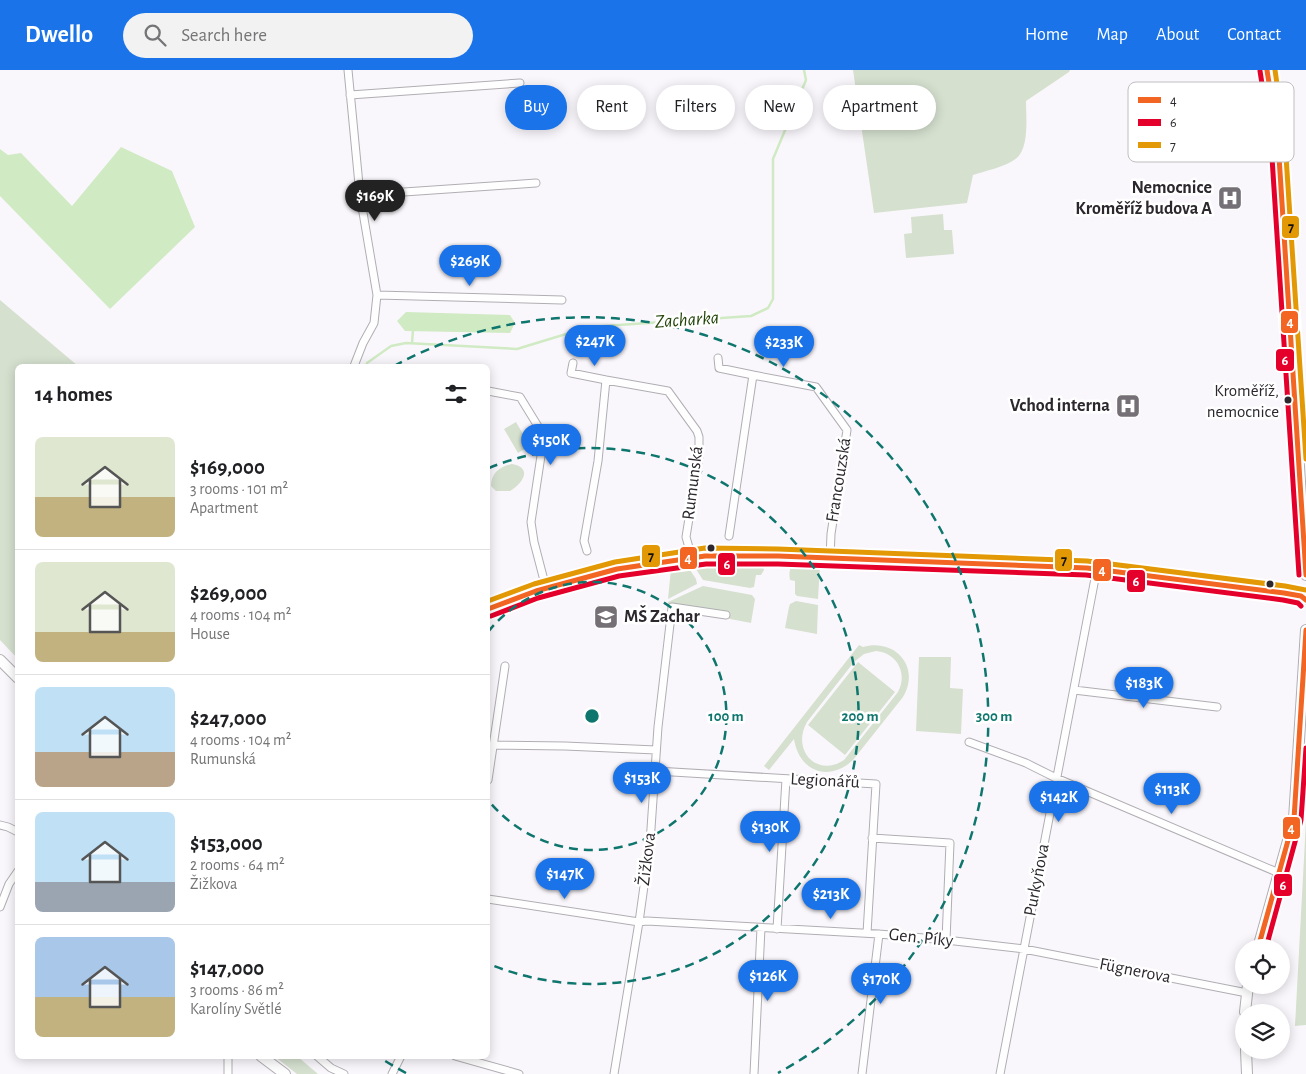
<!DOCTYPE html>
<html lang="en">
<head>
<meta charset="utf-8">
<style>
  :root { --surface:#fff; --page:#f2f2f2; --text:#202124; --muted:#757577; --line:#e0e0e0; --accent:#1a73e8 }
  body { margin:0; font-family:"Alegreya Sans",sans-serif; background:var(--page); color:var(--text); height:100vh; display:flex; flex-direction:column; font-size:19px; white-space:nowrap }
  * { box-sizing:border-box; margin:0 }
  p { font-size:16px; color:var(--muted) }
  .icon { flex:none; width:28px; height:28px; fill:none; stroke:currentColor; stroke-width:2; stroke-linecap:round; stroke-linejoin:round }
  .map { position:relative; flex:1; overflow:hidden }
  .details { position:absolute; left:15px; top:294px; width:475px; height:695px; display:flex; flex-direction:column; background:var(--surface); border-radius:8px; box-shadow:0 2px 12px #0003 }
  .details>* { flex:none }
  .guide { position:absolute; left:505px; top:15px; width:475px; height:45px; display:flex; gap:10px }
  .buttons { position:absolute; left:1235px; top:869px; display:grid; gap:10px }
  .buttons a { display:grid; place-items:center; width:55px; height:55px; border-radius:50%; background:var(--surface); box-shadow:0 2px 12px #0003; font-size:25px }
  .price { position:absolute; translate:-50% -42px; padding:0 11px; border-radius:18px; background:var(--accent); color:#fff; font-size:16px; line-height:32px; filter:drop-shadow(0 1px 2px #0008) }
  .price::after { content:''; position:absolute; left:50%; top:30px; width:15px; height:11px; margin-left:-8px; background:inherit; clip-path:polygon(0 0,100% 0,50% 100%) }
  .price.selected { background:#222; color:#fff }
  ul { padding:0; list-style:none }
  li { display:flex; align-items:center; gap:15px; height:125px; padding:0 20px }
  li+li { border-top:1px solid var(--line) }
  li span { display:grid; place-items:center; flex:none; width:140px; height:100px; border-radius:8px; color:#555 }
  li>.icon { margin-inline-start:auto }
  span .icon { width:60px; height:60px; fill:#fffc; stroke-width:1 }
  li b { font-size:21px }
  h2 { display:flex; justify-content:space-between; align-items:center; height:60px; padding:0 20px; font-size:21px }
  .tag { padding:0 18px; border-radius:22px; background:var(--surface); box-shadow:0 2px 12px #0003; font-size:18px; line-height:45px }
  .tag.selected { background:var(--accent); color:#fff }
  header { display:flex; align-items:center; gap:30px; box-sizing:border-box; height:70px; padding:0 25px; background:var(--accent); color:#fff }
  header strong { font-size:24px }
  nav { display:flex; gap:28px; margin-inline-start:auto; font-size:18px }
  .search { width:350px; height:45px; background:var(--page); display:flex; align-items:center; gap:12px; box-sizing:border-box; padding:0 18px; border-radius:28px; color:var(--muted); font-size:19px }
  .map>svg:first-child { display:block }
  .green { fill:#d5e0cf; fill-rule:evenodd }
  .water { fill:#d0eac3 }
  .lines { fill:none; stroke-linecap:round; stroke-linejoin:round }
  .stream { stroke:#d0eac3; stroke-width:2.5 }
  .street-casing { stroke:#b1aeb3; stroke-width:9 }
  .secondary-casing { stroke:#b1aeb3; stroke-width:12 }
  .street { stroke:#fefeff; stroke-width:7 }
  .secondary { stroke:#fefeff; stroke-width:10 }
  .bus-1-casing { stroke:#fff; stroke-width:9 }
  .bus-2-casing { stroke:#fff; stroke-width:9 }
  .bus-3-casing { stroke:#fff; stroke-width:9 }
  .bus-1 { stroke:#f26522; stroke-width:5 }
  .bus-2 { stroke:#e4002b; stroke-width:5 }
  .bus-3 { stroke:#e39905; stroke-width:5 }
  .ring { fill:none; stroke:#0f766e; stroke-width:2.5; stroke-dasharray:9 6 }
  .bus-dot { fill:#2c282e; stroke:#fff; stroke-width:2 }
  .labels { text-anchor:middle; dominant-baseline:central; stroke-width:5; stroke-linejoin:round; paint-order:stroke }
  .bus-label { font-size:17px; fill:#2c282e; stroke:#fff; text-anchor:end }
  .poi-label { font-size:18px; font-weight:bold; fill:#2c282e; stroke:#fff; text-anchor:end }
  .street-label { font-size:18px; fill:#2c282e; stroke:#fff }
  .water-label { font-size:19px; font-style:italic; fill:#214308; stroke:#fff }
  .key { fill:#fff; stroke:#c0bec0; stroke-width:1 }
  .key-label { font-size:14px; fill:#2c282e }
  .centre { fill:#0f766e; stroke:#fff; stroke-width:2.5 }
  .ring-label { font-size:15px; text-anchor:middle; font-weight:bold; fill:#0f766e; stroke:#fff; stroke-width:5; stroke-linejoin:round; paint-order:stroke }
  .line-badge { stroke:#fff; stroke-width:2 }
  .badge-label { font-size:14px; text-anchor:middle; font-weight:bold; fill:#fff }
  .pale-badge-label { font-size:14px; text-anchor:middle; font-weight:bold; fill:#111 }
</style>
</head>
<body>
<header>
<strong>Dwello</strong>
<div class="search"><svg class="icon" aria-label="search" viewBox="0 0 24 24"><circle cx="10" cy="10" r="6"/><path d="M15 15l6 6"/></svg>Search here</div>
<nav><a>Home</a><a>Map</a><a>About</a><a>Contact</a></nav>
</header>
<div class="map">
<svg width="1306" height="1004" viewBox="0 0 1306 1004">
  <rect width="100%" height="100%" fill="#faf7fc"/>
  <path class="green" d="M853,0h217l-1,2 -43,29c0,16 4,50 -12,59 -10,7 -29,11 -41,15l-6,28 -93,10z
    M943,144l1,16h8l2,24 -48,4 -2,-24 8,-1 -1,-16z
    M0,230l78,66h-60l-1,292 -17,-18z
    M516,352l14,24 -12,7 -14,-24z
    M512,394c21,4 11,19 -2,27h-14l-5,-5c0,-13 9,-20 21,-22z
    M715,494l46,1 2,1 1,4 -3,5h-5l-2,12 -4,1 -47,-8 -9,-14z
    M793,495l27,1 -2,33 -21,-3 -2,-2v-13l-5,-1c-1,-5 -1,-12 3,-15z
    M688,497l8,12 1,5 -29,15 3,-30z
    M703,516l49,9 3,4 -4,24 -26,-5 1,-4 -58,-10v-2z
    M796,531l22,4 -1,29 -32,-6 4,-21 1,-3z
    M859,575l4,2c32,-9 58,20 40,50l-50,63c-25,23 -54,11 -59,-21l-25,31 -5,-4zM876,581c21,2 32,22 22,41l-54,68c-27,18 -53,-10 -37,-38l47,-60 10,-8z
    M919,587h32l-1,31 13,1 -2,45 -45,-3z
    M858,592l37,30 -50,63 -37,-30z
    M1306,751v204l-11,1z
    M274,986h23l21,18h-21z"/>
  <path class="water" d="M121,77l51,24 23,56 -85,82 -110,-113v-47l8,6 13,-2 51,53z
    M406,242l104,3 5,8 -5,10 -105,-2 -8,-10z"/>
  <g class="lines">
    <path class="stream" d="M412,273l1,-13
      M367,293l24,-17 15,-3 111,6 72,-22 162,-11 17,-8 5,-9v-140l33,-79 -2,-10"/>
    <defs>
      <path id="street" d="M348,0l12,125 17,100 -3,28 -11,20 -9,23
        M350,25l170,-12
        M360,125l176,-12
        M377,225l185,5
        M718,288l1,10 34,7
        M573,293l-2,10 35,7
        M488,321l32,6 24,39 -13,86 3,20 12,46
        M729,466l24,-161 63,12 31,43 -16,104 -1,24
        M587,481l-3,-10 14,-80 8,-81 62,11 29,40 2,6v19l-13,81 6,21
        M488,539l48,-18 81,-22 88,-13h73l309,12 197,25 17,3 5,4
        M1074,620l143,17
        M969,672l57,21 30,15 223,95
        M492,675l73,1 91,4
        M656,701l220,13 -9,149
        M488,710l17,-114
        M0,755l8,2 10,5
        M872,768l78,5 -4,97
        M488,829l151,23 8,-1 232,13 67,6 78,9 223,44
        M0,837l9,-23 9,-13
        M777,859l9,-150
        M317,986l14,12 13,6
        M455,986l64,18
        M228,1004v-18
        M392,1004l9,-18
        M614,1004l25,-152 11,-79 8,-116 14,-120 54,8
        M754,1004l7,-146
        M862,1004l17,-140
        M1000,1004l97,-506"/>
      <path id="secondary" d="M1267,0l11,71 28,434
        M0,590l18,18
        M1258,878l36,-129 12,-189
        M1245,942l3,-27
        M1246,980l1,24
        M261,986l24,18"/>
    </defs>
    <use href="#street" class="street-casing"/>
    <use href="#secondary" class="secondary-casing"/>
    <use href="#street" class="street"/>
    <use href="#secondary" class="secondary"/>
    <defs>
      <path id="bus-1" d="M1267,0l11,71 28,434
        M488,539l48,-18 81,-22 88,-13h73l309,12 197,25 17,3 5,4
        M1258,878l36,-129 12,-189"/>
      <path id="bus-2" d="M1260,1l11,71 28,433
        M491,546l47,-18 81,-22 87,-12h72l308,11 197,25 15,3 3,3
        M1266,878l35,-128 5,-72"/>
      <path id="bus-3" d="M1275,0l10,71 21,318
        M488,531l46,-17 81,-22 90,-14 73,1 309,12 198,25 21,4"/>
    </defs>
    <use href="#bus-1" class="bus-1-casing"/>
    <use href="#bus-2" class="bus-2-casing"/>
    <use href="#bus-3" class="bus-3-casing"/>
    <use href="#bus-1" class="bus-1"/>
    <use href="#bus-2" class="bus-2"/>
    <use href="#bus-3" class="bus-3"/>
  </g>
  <g class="ring">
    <path d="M488 562A134 134 0 1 1 488 730"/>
    <path d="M489 398A268 268 0 1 1 489 894"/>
    <path d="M406 1003A402 402 0 0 1 379 987M394 296A402 402 0 1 1 778 1003"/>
  </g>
  <defs>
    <symbol id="hospital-square" viewBox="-11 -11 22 22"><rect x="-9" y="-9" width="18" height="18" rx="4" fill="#747076" stroke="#fff"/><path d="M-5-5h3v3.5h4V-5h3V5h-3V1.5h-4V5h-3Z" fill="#fff"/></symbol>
    <symbol id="school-square" viewBox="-11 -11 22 22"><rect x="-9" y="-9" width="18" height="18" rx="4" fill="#747076" stroke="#fff"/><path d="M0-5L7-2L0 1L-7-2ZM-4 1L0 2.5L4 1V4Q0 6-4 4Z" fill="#fff"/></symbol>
  </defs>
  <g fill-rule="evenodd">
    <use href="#hospital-square" x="1216" y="114" width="28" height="28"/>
    <use href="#hospital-square" x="1114" y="322" width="28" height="28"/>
    <use href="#school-square" x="592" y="533" width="28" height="28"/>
  </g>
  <g class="bus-dot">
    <circle cx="1288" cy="330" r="4.5"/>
    <circle cx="711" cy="478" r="4.5"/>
    <circle cx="1270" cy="514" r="4.5"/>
  </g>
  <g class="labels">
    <g class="bus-label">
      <text x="1279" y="320">Kroměříž,<tspan x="1279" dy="21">nemocnice</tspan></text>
    </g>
    <g class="poi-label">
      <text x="1212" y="118">Nemocnice<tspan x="1212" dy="21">Kroměříž budova A</tspan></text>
      <text x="1110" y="336">Vchod interna</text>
      <text x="624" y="547" text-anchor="start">MŠ Zachar</text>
    </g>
    <g class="street-label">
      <text transform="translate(839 410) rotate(-81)">Francouzská</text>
      <text transform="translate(693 413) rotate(-83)">Rumunská</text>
      <text transform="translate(825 711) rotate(3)">Legionářů</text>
      <text transform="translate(647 789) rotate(-83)">Žižkova</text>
      <text transform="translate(1037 810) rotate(-79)">Purkyňova</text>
      <text transform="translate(921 868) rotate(6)">Gen. Píky</text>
      <text transform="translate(1135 901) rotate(11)">Fügnerova</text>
    </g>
    <g class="water-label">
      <text transform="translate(687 250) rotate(-4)">Zacharka</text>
    </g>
  </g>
  <rect x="1128" y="12" width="166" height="80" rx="8" class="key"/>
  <rect x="1138" y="27" width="23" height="6" fill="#f26522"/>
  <rect x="1138" y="49" width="23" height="7" fill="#e4002b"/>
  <rect x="1138" y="72" width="23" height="6" fill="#e39905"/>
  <g class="key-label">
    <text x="1170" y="35">4</text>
    <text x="1170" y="57">6</text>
    <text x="1170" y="80">7</text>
  </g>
  <circle cx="592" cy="646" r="8" class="centre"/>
  <g class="ring-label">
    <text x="726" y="651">100 m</text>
    <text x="860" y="651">200 m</text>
    <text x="994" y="651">300 m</text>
  </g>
  <g class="line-badge">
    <rect x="1281" y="145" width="19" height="24" rx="5" fill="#e39905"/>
    <rect x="1280" y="240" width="19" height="24" rx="5" fill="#f26522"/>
    <rect x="1275" y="278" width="20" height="24" rx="5" fill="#e4002b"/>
    <rect x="641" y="474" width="20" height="24" rx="5" fill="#e39905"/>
    <rect x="679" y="476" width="19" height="24" rx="5" fill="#f26522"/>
    <rect x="1054" y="478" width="19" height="24" rx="5" fill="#e39905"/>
    <rect x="717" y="482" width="19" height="24" rx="5" fill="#e4002b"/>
    <rect x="1092" y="488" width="20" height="24" rx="5" fill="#f26522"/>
    <rect x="1126" y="499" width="20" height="24" rx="5" fill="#e4002b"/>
    <rect x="1282" y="746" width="19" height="24" rx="5" fill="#f26522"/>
    <rect x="1273" y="803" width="20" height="24" rx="5" fill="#e4002b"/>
  </g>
  <g class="badge-label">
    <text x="1290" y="257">4</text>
    <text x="1285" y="295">6</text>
    <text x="688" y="493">4</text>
    <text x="727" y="499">6</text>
    <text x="1102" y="505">4</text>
    <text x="1136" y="516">6</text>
    <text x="1291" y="763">4</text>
    <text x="1283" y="820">6</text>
  </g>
  <g class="pale-badge-label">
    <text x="1291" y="162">7</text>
    <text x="651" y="491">7</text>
    <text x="1064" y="495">7</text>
  </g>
</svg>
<div class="buttons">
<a><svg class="icon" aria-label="locate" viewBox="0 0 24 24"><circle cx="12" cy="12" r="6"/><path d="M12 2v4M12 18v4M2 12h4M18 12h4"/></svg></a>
<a><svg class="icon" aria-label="layers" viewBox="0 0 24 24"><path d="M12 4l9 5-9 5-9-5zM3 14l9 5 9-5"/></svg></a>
</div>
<b class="price selected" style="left:375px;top:152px">$169K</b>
<b class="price" style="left:470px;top:217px">$269K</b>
<b class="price" style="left:595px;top:297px">$247K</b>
<b class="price" style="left:784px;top:298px">$233K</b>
<b class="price" style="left:551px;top:396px">$150K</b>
<b class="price" style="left:1144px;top:639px">$183K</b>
<b class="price" style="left:642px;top:734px">$153K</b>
<b class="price" style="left:1172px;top:745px">$113K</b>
<b class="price" style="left:1059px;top:753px">$142K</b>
<b class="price" style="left:770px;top:783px">$130K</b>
<b class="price" style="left:565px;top:830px">$147K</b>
<b class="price" style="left:831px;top:850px">$213K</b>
<b class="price" style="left:768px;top:932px">$126K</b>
<b class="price" style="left:881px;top:935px">$170K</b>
<div class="guide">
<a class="tag selected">Buy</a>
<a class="tag">Rent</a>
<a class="tag">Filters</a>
<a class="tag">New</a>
<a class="tag">Apartment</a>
</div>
<section class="details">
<h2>14 homes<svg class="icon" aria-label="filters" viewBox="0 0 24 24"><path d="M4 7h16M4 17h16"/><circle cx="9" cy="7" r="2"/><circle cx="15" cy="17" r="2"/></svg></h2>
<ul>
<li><span style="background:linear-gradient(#dfe7d0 60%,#c2b280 0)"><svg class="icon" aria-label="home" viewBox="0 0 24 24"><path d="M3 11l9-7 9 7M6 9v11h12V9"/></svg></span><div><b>$169,000</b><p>3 rooms · 101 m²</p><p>Apartment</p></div></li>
<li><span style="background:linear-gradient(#dfe7d0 70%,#c2b280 0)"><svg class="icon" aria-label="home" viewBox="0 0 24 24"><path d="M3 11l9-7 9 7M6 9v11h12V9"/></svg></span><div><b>$269,000</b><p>4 rooms · 104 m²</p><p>House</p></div></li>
<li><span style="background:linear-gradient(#bfe0f5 65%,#b9a48a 0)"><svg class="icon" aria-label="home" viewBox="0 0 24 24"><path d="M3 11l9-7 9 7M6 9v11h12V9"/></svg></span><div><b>$247,000</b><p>4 rooms · 104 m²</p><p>Rumunská</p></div></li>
<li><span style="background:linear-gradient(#bfe0f5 70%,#9aa5b1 0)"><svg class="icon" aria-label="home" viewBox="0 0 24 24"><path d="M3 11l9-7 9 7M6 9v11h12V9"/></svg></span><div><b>$153,000</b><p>2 rooms · 64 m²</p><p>Žižkova</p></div></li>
<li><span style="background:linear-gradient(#a9c7e8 60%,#c2b280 0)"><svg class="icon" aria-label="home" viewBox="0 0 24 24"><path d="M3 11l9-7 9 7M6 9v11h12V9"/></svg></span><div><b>$147,000</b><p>3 rooms · 86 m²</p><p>Karolíny Světlé</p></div></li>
</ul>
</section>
</div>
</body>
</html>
